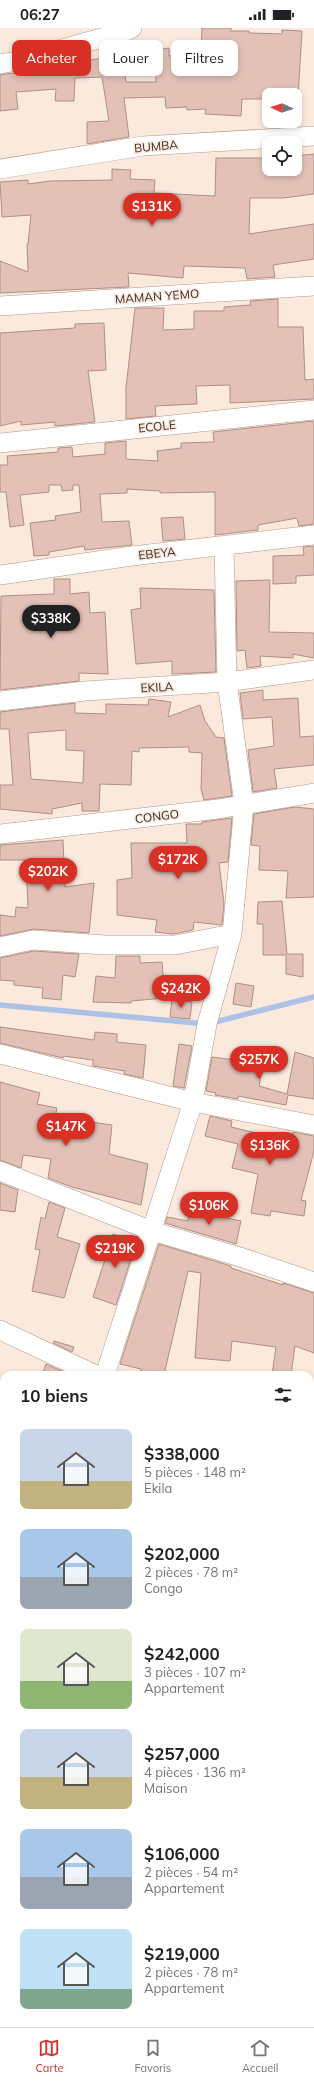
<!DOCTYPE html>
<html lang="fr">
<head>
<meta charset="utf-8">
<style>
  :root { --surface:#fff; --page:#f6f6f6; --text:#202124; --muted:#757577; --line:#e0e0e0; --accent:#d93025 }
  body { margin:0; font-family:Mulish,sans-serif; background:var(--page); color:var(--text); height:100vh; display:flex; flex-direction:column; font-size:15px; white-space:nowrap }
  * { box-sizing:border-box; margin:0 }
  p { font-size:13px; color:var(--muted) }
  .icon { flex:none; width:22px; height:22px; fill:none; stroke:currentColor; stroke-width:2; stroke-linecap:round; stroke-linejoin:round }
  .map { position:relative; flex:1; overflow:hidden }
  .details { position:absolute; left:0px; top:1343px; width:314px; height:656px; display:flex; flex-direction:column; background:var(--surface); border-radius:12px 12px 0 0; box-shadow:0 2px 6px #0003 }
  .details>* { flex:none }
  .guide { position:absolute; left:12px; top:12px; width:290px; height:36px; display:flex; gap:8px }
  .needle { width:26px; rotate:274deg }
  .tools { position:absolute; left:262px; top:60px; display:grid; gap:8px }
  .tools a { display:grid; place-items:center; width:40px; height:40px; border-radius:8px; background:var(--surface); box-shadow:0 2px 6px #0003; font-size:20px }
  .price { position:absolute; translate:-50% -34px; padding:0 9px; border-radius:14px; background:var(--accent); color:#fff; font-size:13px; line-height:26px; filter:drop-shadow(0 1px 2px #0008) }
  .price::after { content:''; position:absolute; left:50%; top:24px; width:12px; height:9px; margin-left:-6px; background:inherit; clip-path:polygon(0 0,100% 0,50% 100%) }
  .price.current { background:#222; color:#fff }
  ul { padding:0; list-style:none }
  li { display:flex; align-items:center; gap:12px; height:100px; padding:0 20px }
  li span { display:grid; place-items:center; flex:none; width:112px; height:80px; border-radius:8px; color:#555 }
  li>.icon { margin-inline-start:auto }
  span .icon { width:48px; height:48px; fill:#fffc; stroke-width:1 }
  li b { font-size:17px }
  h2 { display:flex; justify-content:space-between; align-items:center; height:48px; padding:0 20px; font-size:17px }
  .tag { padding:0 14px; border-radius:8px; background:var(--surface); box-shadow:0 2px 6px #0003; font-size:14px; line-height:36px }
  .tag.current { background:var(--accent); color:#fff }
  .status { display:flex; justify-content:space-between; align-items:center; height:28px; padding:0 20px; background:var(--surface); direction:ltr }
  .status svg { height:11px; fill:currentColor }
  .dock { display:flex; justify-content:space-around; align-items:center; height:56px; border-top:1px solid var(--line); background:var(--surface); font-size:11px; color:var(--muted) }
  .dock a { display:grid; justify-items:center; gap:2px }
  .dock .current { color:var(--accent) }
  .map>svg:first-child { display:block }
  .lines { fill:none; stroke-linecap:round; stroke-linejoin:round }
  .stream { stroke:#acc2e5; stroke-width:5.5 }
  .building { fill:#e3c1b7; stroke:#af8f85; fill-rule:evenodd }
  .street-casing { stroke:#b39786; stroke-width:20 }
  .street { stroke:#fff; stroke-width:19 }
  .labels { text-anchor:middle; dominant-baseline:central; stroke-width:3; stroke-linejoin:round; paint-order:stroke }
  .street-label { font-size:12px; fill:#3a2e27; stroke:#fbe9de }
</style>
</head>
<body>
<div class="status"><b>06:27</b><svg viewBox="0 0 49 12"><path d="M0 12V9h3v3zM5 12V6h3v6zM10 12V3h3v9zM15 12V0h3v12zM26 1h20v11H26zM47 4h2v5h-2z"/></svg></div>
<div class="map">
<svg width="314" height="1999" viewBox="0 0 314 1999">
  <rect width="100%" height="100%" fill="#fbe9de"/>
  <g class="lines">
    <path class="stream" d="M0,977l207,19 107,-27"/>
  </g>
  <path class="building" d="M202,0h29v3h18v2l33,1v-4l20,1 -4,66h-3v-2h-26v4h-27l-1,17 -36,-2 1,-5 -19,1v-3l-21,1 -1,-11 -41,1 5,39 -42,7v-22l22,-1 -7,-44 -27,1 -1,23h-19l1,-12 -40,3 2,17 -18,2v-36l26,-4 40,-12h12v3l44,-7 4,27h30l-1,-32 14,-2v8l32,-4z
    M314,126v40l-31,4h-33l-1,36 65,-10v35l-41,6 2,12 -28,2 -2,-11 -61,-2 -1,12 -55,-5 1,14 -129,6v-32l28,11 -1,-28h1l3,-29 -29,2 -2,-35 28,-2v4l22,-3 62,-1v-11l19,1 -1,9 25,1 -1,13 61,3 1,-38h50l1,11h28v-13z
    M278,271v28h25l2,53 9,-1v20l-84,4v-18l-34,1 1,18 -42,2 1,10 -30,3v-31l9,-80h29l-1,22 31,-1v-18h30v-4l27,-2 -1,-4z
    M104,295l2,47 -18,1 7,51 -40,4v-4l-34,3v-4l-21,5v-93l75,-5v-4z
    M314,393v103l-15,2 -2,-8 -39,7v5l-43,5v-43l-55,1v-2l-33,-2v4l-27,1 2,28 27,-1 3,24 -47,5 -1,-4 -35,6v3l-15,1 -4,-33 26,-3 -1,-4 26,-4 -2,-27h-6v5l-11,1 -1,-6h-12v7l-29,3 4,30 -14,2 -4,-35h-6v-27h8l-1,-9 51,-4v-4l14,-1 1,10 32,-3v-11l21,-2v18l32,2 -1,-10 24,-3v-5l33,-1 -1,-10z
    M183,489l2,22 -22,2 -2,-23z
    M314,518v29l-18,1v7l-23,1v-28l31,-1 -1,-8z
    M54,551h16v15l19,-2 1,21 15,-1 3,62 -29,-1v8l-79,9 1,-94 53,-2z
    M270,552l-1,52 45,1v25l-21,-4v4l-33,-2 1,10 -14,2 -2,-18 -8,1 -1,-70z
    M140,560l74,2 2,82 -44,2v-13l-36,3 -5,-54 10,-2z
    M263,662v10l35,-2 2,39 14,-1v29l-40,4 3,19 -24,4 -5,-42 26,-4 -2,-29 -29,2 -3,-26z
    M149,671l22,3 -3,15 32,-12 5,16 11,16 8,1 8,58 -28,4 -3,-11 1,-36 -13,-1v-5l-50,1v4l-7,-1 -1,34 -31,-1 -1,27h-17v-8l-30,6v5l-52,-5v-24h13l-4,-56h-9v-17l75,-9v10l31,1v-10l42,1zM66,702v20l18,1 -1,32 -52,-4 -3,-46z
    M295,779l19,2v88l-28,1 2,-27 -29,-1 1,-24 -9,-1 3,-31z
    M232,790l-4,44 -9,1 5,40 -2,22 -28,-3 -1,8 -20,4 -18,-2 2,-12 -40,-5v-35l15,-2 -1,-35h56l-1,-19h16v-2z
    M63,812l2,47 29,-4 -5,50 -55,-4 -34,7v-21l15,2 1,-10 12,1 -2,-48h-26v-15z
    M282,873l5,53h16v23l-17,-3v-19h-23v-31h-6l1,-22z
    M34,923l45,3 -4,23 -12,-2 -2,25 -19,-2 1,-10 -29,-3v-4l-14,-1v-22z
    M116,928h24v7l22,-1 3,36 -34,3v2l-38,-1 3,-26 19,2z
    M236,955l18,3 -3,21 -18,-3z
    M172,971l20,3 -2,17 -20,-2z
    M0,999l94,13 1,-8 22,2v8l29,3 -3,33 -19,-4 1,-3 -32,-5v-6l-30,-4v2l-63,-15z
    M179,1016l13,2 -8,42 -11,-2z
    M295,1024l19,6v41l-26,-4 -2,10 -48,-9v3l-23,-4 1,-2 -10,-2 6,-34 31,4 1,-3 20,3 -5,25 28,8z
    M0,1054l40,11 -3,11 20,4 -2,9 57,8 -3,29 39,10 -7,41 -69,-18 -24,-9 3,-19 -28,-4 -2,13 -21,-8z
    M210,1088l22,5 -1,6 59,14 3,-9 21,4v15l-13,49 5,1 -2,15 -33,-5 -1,5 -19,-3 7,-39 -26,-6 6,-24 -33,-8z
    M0,1155l18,7 -3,22 -15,-2z
    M49,1174l16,6 -8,29 23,7 -16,54 -32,-7 8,-41 -5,-1 6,-32 4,2z
    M190,1182l51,11 -5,23 -71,-21 2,-6 21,4z
    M113,1206l22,7 1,-5 2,1 -22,68 -23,-8z
    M159,1216l72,22v2l52,17v-2l31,10v60l-19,-7 -4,29h-19l4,-28 -44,-6 -2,20 -35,-3 6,-85 -13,-2 -24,104h-18l1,-2 -6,-1v-3l-21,-5z
    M54,1313l20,6 -2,5 -19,-9z
    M46,1336l18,8 -1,3h-21z"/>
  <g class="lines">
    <defs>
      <path id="street" d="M0,36l23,-4 103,-29 6,-3
        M0,141l143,-23 171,-10
        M0,278l314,-20
        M0,415l314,-33
        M0,547l132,-19 182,-21
        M0,673l85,-10 142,-9 87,-12
        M0,806l218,-25 96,-16
        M0,919l33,-7 72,5h70l57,-11
        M0,1026l193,48 121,23
        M0,1143l152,60 88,26 74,25
        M0,1302l96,45
        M105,1347l88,-273 14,-78 25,-90 12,-130 -17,-122 -3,-136
        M310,1438l4,1
        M0,1467l4,2
        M0,1614l4,2
        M310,1618l4,2
        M0,1688l4,-15
        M310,1754l4,1
        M0,1789l4,2
        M310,1926l4,2"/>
    </defs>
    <use href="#street" class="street-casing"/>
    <use href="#street" class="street"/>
  </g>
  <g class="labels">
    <g class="street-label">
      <text transform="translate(156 118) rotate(-5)">BUMBA</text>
      <text transform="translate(157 268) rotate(-4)">MAMAN YEMO</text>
      <text transform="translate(157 398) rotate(-6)">ECOLE</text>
      <text transform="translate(157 525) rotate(-6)">EBEYA</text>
      <text transform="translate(157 659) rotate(-3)">EKILA</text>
      <text transform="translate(157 788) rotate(-7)">CONGO</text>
    </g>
  </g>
</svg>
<div class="tools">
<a><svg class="needle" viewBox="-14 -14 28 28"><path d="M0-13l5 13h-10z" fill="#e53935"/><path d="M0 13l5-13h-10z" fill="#757577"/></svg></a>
<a><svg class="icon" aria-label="locate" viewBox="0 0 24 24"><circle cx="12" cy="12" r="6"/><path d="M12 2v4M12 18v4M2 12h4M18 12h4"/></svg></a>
</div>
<b class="price" style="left:152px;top:199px">$131K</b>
<b class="price current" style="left:51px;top:611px">$338K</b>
<b class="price" style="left:178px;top:852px">$172K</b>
<b class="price" style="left:48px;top:864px">$202K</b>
<b class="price" style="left:181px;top:981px">$242K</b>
<b class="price" style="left:259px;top:1052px">$257K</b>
<b class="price" style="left:66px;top:1119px">$147K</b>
<b class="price" style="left:270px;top:1138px">$136K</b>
<b class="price" style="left:209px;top:1198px">$106K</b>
<b class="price" style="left:115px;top:1241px">$219K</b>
<div class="guide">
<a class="tag current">Acheter</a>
<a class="tag">Louer</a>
<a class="tag">Filtres</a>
</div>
<section class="details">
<h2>10 biens<svg class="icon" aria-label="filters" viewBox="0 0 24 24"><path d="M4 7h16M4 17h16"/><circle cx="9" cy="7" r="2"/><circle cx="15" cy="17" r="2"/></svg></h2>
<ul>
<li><span style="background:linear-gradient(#c9d6e8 65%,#c2b280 0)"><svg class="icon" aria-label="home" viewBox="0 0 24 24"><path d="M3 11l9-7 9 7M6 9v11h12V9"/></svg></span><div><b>$338,000</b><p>5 pièces · 148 m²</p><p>Ekila</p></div></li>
<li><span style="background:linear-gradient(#a9c7e8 60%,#9aa5b1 0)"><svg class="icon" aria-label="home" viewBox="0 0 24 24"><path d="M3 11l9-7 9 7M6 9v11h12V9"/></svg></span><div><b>$202,000</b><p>2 pièces · 78 m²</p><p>Congo</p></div></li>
<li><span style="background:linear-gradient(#dfe7d0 65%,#8fb573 0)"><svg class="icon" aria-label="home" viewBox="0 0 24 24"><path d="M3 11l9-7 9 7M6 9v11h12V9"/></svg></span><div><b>$242,000</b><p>3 pièces · 107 m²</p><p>Appartement</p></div></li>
<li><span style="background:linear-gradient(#c9d6e8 60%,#c2b280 0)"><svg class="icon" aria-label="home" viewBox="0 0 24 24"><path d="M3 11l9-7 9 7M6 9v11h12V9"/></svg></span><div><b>$257,000</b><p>4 pièces · 136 m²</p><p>Maison</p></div></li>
<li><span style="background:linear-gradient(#a9c7e8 60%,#9aa5b1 0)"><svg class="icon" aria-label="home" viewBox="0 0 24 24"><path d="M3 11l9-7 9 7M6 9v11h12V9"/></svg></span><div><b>$106,000</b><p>2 pièces · 54 m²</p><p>Appartement</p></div></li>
<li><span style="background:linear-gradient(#bfe0f5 75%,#7fa58c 0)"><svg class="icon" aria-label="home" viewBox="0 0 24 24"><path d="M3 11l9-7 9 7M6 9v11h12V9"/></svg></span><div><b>$219,000</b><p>2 pièces · 78 m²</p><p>Appartement</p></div></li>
</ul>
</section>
</div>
<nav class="dock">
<a class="current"><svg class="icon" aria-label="map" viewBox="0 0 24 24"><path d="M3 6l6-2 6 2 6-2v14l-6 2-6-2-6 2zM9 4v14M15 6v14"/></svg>Carte</a>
<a><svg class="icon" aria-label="saved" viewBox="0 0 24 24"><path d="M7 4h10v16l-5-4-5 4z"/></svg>Favoris</a>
<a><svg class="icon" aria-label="home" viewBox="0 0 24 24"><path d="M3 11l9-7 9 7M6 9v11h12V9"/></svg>Accueil</a>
</nav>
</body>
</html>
